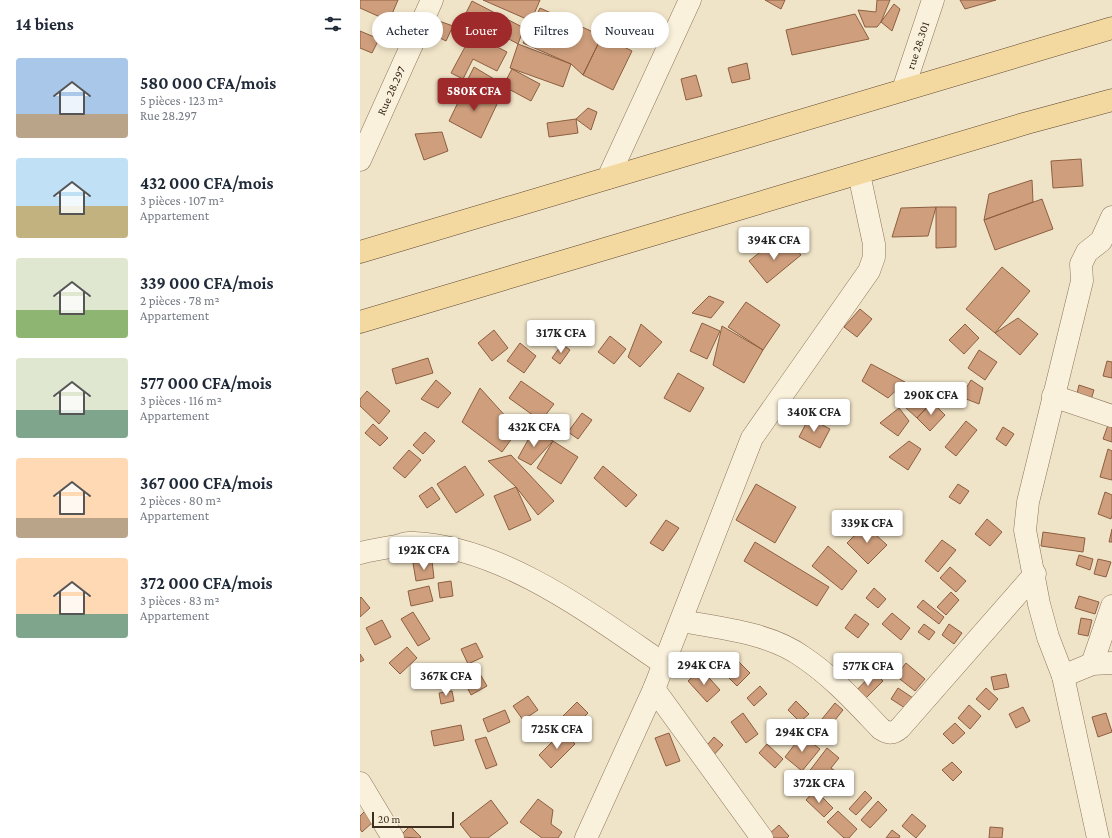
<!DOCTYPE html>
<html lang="fr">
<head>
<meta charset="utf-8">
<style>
  :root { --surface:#fff; --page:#f2f2f3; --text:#1f2937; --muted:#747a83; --accent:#9e2a2b }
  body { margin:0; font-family:"Crimson Pro",serif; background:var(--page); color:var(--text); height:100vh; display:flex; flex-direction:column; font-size:15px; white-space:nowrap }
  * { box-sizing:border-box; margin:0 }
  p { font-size:13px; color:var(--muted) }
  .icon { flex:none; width:22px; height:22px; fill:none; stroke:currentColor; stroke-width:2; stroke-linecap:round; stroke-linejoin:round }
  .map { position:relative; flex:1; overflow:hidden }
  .details { display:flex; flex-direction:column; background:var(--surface); width:360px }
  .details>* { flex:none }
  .top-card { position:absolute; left:12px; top:12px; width:380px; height:36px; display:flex; gap:8px }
  .scale { position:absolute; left:12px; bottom:10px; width:82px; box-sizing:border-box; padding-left:4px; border:2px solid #3d2e20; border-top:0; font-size:11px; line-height:14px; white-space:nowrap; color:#3d2e20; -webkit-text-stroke:3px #f7eed8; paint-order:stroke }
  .price { position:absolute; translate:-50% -34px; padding:0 9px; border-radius:4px; background:#fff; color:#222; font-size:13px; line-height:26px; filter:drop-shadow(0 1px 2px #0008) }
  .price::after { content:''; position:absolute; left:50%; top:24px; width:12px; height:9px; margin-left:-6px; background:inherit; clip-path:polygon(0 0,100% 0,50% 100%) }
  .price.active { background:var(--accent); color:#fff }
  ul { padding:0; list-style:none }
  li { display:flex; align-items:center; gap:12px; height:100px; padding:0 16px }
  li span { display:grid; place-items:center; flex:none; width:112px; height:80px; border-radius:4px; color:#555 }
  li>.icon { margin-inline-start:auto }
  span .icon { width:48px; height:48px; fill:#fffc; stroke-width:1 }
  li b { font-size:17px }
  h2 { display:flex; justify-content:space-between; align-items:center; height:48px; padding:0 16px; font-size:17px }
  .pill { padding:0 14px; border-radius:18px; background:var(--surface); box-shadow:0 2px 6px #0003; font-size:14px; line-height:36px }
  .pill.active { background:var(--accent); color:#fff }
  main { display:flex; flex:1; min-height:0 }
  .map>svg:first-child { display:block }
  .building { fill:#cf9f7d; stroke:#8d5f41 }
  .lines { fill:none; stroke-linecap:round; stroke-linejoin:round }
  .minor-casing { stroke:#8d765c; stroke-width:23 }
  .major-casing { stroke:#5b4430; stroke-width:23 }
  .minor { stroke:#faf1dc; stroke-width:22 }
  .major { stroke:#f3d9a0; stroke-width:22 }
  .labels { text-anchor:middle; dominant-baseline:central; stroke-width:3; stroke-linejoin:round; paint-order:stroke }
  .street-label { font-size:12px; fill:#3d2e20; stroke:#f7eed8 }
</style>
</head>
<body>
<main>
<section class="details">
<h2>14 biens<svg class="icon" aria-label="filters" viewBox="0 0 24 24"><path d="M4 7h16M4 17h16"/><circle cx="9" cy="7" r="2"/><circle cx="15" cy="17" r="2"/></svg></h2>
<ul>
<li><span style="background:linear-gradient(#a9c7e8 70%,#b9a48a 0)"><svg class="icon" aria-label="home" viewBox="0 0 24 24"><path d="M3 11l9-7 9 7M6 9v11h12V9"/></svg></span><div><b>580 000 CFA/mois</b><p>5 pièces · 123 m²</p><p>Rue 28.297</p></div></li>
<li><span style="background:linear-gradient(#bfe0f5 60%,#c2b280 0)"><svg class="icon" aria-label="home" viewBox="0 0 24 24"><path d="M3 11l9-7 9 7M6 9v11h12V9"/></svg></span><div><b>432 000 CFA/mois</b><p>3 pièces · 107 m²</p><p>Appartement</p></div></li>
<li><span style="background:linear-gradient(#dfe7d0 65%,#8fb573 0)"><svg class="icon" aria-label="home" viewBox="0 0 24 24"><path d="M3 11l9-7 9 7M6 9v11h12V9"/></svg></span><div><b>339 000 CFA/mois</b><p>2 pièces · 78 m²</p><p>Appartement</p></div></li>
<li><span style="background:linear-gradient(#dfe7d0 65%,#7fa58c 0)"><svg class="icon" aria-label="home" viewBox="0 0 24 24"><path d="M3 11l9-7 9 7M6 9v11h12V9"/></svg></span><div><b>577 000 CFA/mois</b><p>3 pièces · 116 m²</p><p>Appartement</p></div></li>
<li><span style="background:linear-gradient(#ffd9b3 75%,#b9a48a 0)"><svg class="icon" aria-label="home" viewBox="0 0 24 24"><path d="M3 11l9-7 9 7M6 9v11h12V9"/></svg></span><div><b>367 000 CFA/mois</b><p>2 pièces · 80 m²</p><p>Appartement</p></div></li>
<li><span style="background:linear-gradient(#ffd9b3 70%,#7fa58c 0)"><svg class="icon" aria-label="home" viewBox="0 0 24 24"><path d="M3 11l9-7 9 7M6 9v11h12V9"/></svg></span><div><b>372 000 CFA/mois</b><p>3 pièces · 83 m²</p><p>Appartement</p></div></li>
</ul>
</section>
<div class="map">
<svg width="752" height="838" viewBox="0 0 752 838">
  <rect width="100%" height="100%" fill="#f0e4c8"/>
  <path class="building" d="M0,0h38l-9,21 -29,-13z
    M123,0h57l-9,21z
    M405,0h20l-4,9z
    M517,0h13l-9,22 -4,5h-12l-7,-17 18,2z
    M600,0h36l-31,9z
    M112,1l52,27 -6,16 -53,-29z
    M534,4l6,5 -8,22 -11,-9z
    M180,8l62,28 -19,39 -12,-11 -48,-21z
    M495,14l14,25 -77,16 -6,-25z
    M79,21l14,5 -7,15 -14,-7z
    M0,31l19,8 -7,14 -12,-5z
    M112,34l35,18 -10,19 -24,-12 -10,20 -12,-6z
    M242,36l30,15 -19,39 -30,-15z
    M158,44l53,20 -8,23 -53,-19z
    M387,63l3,16 -18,4 -4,-15z
    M114,67l25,15 -8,15 -25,-14z
    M152,69l28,15 -9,17 -28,-15z
    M336,75l6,21 -16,4 -5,-21z
    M106,86l32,16 -17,36 -32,-17z
    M228,108l9,4 -6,18 -15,-11z
    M216,119l2,14 -29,4 -2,-14z
    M82,132l6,19 -24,9 -9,-26z
    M721,159l2,27 -30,2 -2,-27z
    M672,180l1,22 -49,18 5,-26z
    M682,199l11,30 -58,21 -11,-30z
    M576,207h20v40l-20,1z
    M576,207l-8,29 -36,1 9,-29z
    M414,241l8,11 10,-8 9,11 -34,28 -18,-22z
    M642,267l28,24 -35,42 -29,-24z
    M349,296l15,6 -13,16 -19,-5z
    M386,302l34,23 -17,25 -35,-23z
    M500,309l12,10 -15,18 -13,-10z
    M658,318l20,16 -18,21 -25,-22z
    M342,323l18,8 -13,28 -17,-8z
    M281,324l21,18 -22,25 -12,-10z
    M605,324l14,14 -15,16 -15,-14z
    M362,326l41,24 -19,33 -31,-18z
    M134,330l14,18 -16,13 -14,-18z
    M250,336l16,13 -12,15 -16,-12z
    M160,343l16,13 -12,17 -17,-12z
    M202,344l8,6 -10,14 -8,-6z
    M619,350l18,12 -12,18 -17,-12z
    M68,358l5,15 -37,11 -4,-15z
    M747,361l5,1v16l-9,-2z
    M511,364l34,18 -17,16 -26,-17z
    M318,373l26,15 -14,24 -26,-14z
    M76,380l15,13 -13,15 -17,-9z
    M611,380l12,8 -4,16 -18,-7z
    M161,381l33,23 -13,17 -32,-23z
    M719,385l15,5 -4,13 -14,-5z
    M120,388l38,42 -16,22 -40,-30z
    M559,390l13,12 -15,16 -12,-11z
    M7,391l23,20 -11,13 -19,-18v-7z
    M572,402l13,13 -15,16 -13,-13z
    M539,408l10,13 -11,15 -18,-13z
    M222,413l10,7 -14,19 -10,-7z
    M449,418l21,11 -10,19 -21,-11z
    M606,421l11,9 -21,26 -11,-9z
    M13,424l15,14 -8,8 -15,-13z
    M748,425l4,1v16l-9,-3z
    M643,427l11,7 -8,12 -10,-7z
    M173,431l20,10 -22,24 -13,-7z
    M65,432l10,9 -12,13 -10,-9z
    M193,441l25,16 -17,27 -24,-16z
    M549,441l12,8 -13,21 -19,-13z
    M748,449l4,2v29l-12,-3z
    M49,450l12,10 -16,18 -12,-10z
    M151,455l43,46 -16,14 -22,-28 -28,-26z
    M105,466l19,29 -28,18 -19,-29z
    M243,466l34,29 -11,12 -32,-29z
    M396,484l40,23 -21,36 -39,-23z
    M598,484l11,7 -9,13 -11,-7z
    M72,487l8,12 -13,9 -8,-12z
    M156,487l15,33 -22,10 -15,-34z
    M745,492l7,3v20l-1,4 -13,-5z
    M627,519l15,13 -12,14 -15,-12z
    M306,520l13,8 -16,23 -13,-8z
    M505,525l22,20 -19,19 -21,-21z
    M752,529v13h-3z
    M683,532l42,6 -2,14 -42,-6z
    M582,540l14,10 -18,22 -13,-11z
    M395,542l74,45 -12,19 -73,-45z
    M468,546l29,25 -15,19 -30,-24z
    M719,555l14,4 -3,11 -14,-5z
    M738,559l13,3 -5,15 -12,-3z
    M72,561l2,17 -18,3 -3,-18z
    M590,567l16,14 -10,11 -16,-14z
    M91,581l2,15 -13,2 -2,-15z
    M69,586l4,15 -22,5 -3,-15z
    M514,588l12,11 -8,9 -12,-10z
    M591,592l8,8 -13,15 -9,-8z
    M719,596l20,6 -4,12 -20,-6z
    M1,597l9,11 -10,9v-19z
    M563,600l21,17 -5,7 -22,-17z
    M53,612l17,27 -12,7 -17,-27z
    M532,613l18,15 -9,12 -19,-16z
    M495,614l14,10 -11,14 -13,-10z
    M721,618l11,2 -4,16 -10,-2z
    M22,620l9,17 -16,8 -9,-17z
    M564,624l11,8 -6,8 -11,-8z
    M589,624l13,9 -8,11 -12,-9z
    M116,643l7,14 -15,7 -7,-15z
    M47,647l10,11 -17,16 -11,-11z
    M0,654l4,6 -4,2z
    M379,662l11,11 -13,13 -11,-11z
    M546,663l19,16 -10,12 -19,-15z
    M341,669l19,21 -13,12 -19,-21z
    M514,672l9,9 -21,21 -9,-8z
    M120,674l7,12 -16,9 -7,-14z
    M646,674l3,13 -15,3 -3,-13z
    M400,686l7,8 -13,12 -7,-8z
    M538,688l15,10 -8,10 -14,-9z
    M626,688l12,11 -9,11 -13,-11z
    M92,691l2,10 -13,3 -2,-11z
    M168,696l10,14 -15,10 -10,-14z
    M436,701l13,13 -9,8 -12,-12z
    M217,702l11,11 -14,14 -11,-11z
    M475,703l8,7 -12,15 -9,-6z
    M609,705l12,11 -11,13 -12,-11z
    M663,707l7,14 -14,7 -7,-14z
    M145,710l5,12 -22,10 -5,-13z
    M383,713l15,21 -12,9 -15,-21z
    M746,713l6,19 -14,5 -6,-20z
    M595,723l10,10 -12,11 -10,-10z
    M101,725l3,15 -30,6 -3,-15z
    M203,731l12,13 -24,24 -12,-13z
    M309,733l11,28 -14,5 -11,-28z
    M442,735l18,14 -18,22 -17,-14z
    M126,737l11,28 -11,4 -11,-29z
    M354,737l9,8 -13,14 -9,-7z
    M407,744l16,15 -8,9 -16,-15z
    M467,748l12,10 -8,10 12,9 -10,14 -25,-18z
    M592,762l10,10 -9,9 -11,-11z
    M455,790l18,18 -9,9 -18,-17z
    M505,791l7,7 -16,17 -7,-6z
    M178,799l15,11 -2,14 11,8 -4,6h-16l-22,-16z
    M131,800l17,23 -20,15h-17l-11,-14z
    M518,801l9,9 -17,18 -9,-8z
    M5,811l9,10 -12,11 -2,-3v-13z
    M478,811l19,18 -8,9h-5l-17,-16z
    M552,814l14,12 -10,12 -14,-12z
    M419,825l10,11 -2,2h-16l-3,-3z
    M50,826l11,11 -1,1 -21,-1z
    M630,827l13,1 -1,10h-13z
    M532,830l8,6 -1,2h-13z"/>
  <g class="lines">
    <defs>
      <g id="minor">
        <path id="s1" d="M543,90l30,-90"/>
        <path id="s2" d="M0,160l72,-160"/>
        <path d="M248,178l82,-178"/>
        <path d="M693,396l59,20"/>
        <path d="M0,553c12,-3 24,-5 36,-7 5,-1 12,-4 18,-3 89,4 178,72 250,121"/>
        <path d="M321,621c40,7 89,12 122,36 30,20 54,47 78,72 8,5 12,5 19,-1l135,-154"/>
        <path d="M732,664l20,-58"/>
        <path d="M703,676l29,-12 20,-1"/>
        <path d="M294,689l108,149"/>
        <path d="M0,783l33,55"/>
        <path d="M226,838l68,-149 98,-251 117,-167 5,-14v-13l-15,-70"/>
        <path d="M738,838l-35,-162 -15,-39 -9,-33 -14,-74 3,-28 54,-221 -1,-17 6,-12 14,-11 11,-24"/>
      </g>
      <path id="major" d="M0,252l752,-224
        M0,322l667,-199 85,-23"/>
    </defs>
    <use href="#minor" class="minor-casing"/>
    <use href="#major" class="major-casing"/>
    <use href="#minor" class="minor"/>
    <use href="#major" class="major"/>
  </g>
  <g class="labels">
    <g class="street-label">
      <text stroke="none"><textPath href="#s1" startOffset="47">rue 28.301</textPath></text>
      <text stroke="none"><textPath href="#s2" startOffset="76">Rue 28.297</textPath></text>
    </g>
  </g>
</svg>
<div class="scale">20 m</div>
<b class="price active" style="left:114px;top:112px">580K CFA</b>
<b class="price" style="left:414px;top:261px">394K CFA</b>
<b class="price" style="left:201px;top:354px">317K CFA</b>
<b class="price" style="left:571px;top:416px">290K CFA</b>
<b class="price" style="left:454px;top:433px">340K CFA</b>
<b class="price" style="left:174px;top:448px">432K CFA</b>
<b class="price" style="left:507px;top:544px">339K CFA</b>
<b class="price" style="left:64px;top:571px">192K CFA</b>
<b class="price" style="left:344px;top:686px">294K CFA</b>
<b class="price" style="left:508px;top:687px">577K CFA</b>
<b class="price" style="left:86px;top:697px">367K CFA</b>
<b class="price" style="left:197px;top:750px">725K CFA</b>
<b class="price" style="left:442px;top:753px">294K CFA</b>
<b class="price" style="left:459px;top:804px">372K CFA</b>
<div class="top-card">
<a class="pill">Acheter</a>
<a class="pill active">Louer</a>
<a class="pill">Filtres</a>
<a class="pill">Nouveau</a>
</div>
</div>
</main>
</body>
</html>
